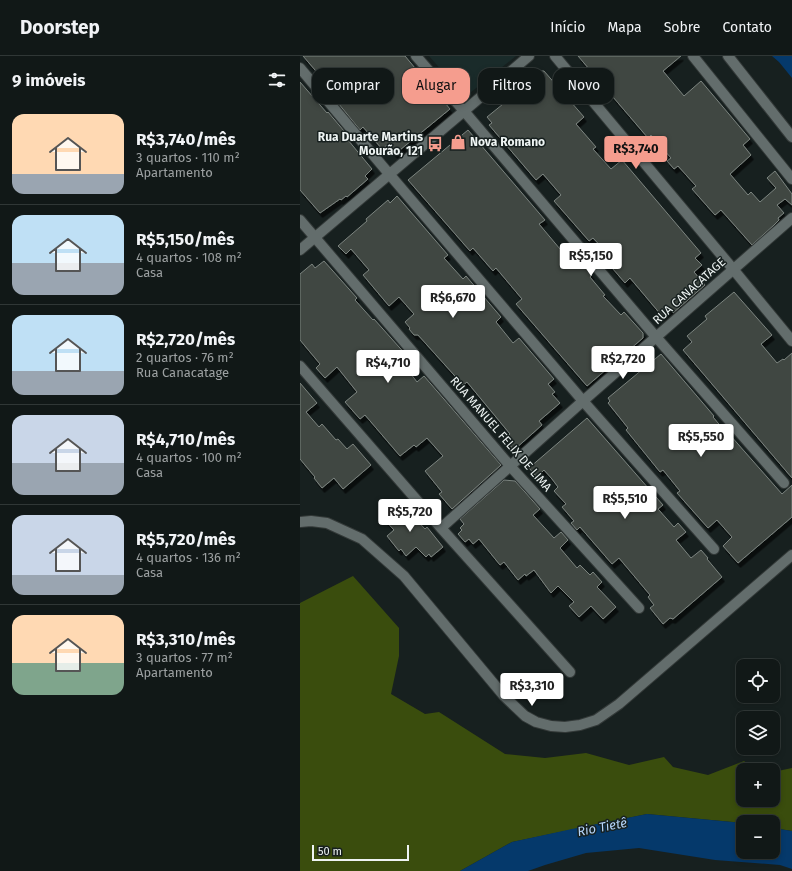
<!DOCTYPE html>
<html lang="pt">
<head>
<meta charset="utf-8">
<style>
  :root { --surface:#111817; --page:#1e2524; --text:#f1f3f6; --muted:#9ca0a1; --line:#303736; --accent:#f59d8e }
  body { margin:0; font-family:"Fira Sans",sans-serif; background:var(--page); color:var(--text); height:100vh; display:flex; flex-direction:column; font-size:15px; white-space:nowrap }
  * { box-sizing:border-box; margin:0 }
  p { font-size:13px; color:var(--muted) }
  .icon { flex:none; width:22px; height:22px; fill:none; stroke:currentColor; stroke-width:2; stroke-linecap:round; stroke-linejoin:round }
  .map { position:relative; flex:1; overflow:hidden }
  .sheet { display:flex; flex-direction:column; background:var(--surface); width:300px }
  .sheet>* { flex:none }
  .hud { position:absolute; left:12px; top:12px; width:380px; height:36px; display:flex; gap:8px }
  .tools { position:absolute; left:436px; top:603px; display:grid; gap:8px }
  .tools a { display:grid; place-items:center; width:44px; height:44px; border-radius:8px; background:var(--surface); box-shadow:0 2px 6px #0003,0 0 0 1px var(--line); font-size:20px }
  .scale { position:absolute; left:12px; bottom:10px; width:97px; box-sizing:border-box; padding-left:4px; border:2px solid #eef4f3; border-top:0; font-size:11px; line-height:14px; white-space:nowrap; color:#eef4f3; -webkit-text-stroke:3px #17201f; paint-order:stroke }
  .price { position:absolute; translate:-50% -34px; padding:0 9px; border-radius:4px; background:#fff; color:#222; font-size:13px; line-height:26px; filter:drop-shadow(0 1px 2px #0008) }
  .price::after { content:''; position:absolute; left:50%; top:24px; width:12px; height:9px; margin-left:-6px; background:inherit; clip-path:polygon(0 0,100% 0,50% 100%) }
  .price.active { background:var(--accent); color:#111 }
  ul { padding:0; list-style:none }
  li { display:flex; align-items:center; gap:12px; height:100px; padding:0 12px }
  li+li { border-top:1px solid var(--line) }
  li span { display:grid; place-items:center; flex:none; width:112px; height:80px; border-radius:12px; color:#555 }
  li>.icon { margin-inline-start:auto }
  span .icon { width:48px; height:48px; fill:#fffc; stroke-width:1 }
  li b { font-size:17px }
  h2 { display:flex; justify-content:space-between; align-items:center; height:48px; padding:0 12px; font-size:17px }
  .tag { padding:0 14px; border-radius:12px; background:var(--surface); box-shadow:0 2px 6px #0003,0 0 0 1px var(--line); font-size:14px; line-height:36px }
  .tag.active { background:var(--accent); color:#111 }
  header { display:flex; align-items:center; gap:24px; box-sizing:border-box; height:56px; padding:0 20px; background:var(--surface); border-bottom:1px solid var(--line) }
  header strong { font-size:19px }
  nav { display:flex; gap:22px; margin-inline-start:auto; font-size:14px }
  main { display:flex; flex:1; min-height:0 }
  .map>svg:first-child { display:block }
  .built { fill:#1a2b2a }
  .green { fill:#3a4d0d }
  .water { fill:#05396b }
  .building { fill:#3f4642; stroke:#7d8580; filter:url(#shadow) }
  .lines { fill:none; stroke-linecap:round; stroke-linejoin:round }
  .minor-casing { stroke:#333938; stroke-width:12 }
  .minor { stroke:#636d6c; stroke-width:10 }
  .labels { text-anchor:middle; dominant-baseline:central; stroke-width:3; stroke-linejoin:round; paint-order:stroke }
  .poi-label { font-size:12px; font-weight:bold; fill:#eef4f3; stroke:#17201f; text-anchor:end }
  .street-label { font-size:12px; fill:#eef4f3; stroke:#17201f }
  .water-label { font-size:13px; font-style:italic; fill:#b5d5fa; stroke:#17201f }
</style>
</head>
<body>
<header>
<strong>Doorstep</strong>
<nav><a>Início</a><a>Mapa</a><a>Sobre</a><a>Contato</a></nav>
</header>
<main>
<section class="sheet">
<h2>9 imóveis<svg class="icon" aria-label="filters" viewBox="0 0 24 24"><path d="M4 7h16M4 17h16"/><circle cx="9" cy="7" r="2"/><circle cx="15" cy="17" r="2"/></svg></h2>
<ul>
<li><span style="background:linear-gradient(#ffd9b3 75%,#9aa5b1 0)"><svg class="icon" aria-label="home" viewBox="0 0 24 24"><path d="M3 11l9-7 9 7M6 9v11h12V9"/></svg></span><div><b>R$3,740/mês</b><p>3 quartos · 110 m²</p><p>Apartamento</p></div></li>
<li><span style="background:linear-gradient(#bfe0f5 60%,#9aa5b1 0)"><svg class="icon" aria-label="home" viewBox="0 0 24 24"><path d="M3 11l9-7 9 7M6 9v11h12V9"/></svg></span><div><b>R$5,150/mês</b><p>4 quartos · 108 m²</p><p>Casa</p></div></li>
<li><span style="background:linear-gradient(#bfe0f5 70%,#9aa5b1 0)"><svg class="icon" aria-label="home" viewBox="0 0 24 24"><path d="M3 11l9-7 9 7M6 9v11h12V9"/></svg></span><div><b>R$2,720/mês</b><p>2 quartos · 76 m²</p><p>Rua Canacatage</p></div></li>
<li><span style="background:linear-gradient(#c9d6e8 60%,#9aa5b1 0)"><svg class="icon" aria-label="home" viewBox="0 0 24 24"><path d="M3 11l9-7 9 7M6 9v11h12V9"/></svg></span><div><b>R$4,710/mês</b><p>4 quartos · 100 m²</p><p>Casa</p></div></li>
<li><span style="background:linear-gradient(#c9d6e8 75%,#9aa5b1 0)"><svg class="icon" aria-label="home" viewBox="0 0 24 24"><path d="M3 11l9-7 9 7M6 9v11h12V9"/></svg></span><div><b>R$5,720/mês</b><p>4 quartos · 136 m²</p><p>Casa</p></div></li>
<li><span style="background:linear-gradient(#ffd9b3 60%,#7fa58c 0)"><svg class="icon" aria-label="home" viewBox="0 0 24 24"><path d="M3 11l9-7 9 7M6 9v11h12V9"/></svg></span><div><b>R$3,310/mês</b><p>3 quartos · 77 m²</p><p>Apartamento</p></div></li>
</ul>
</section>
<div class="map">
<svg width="492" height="815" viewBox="0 0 492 815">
  <defs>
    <filter id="shadow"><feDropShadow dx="2.5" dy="4.5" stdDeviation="0" flood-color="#0009"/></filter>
  </defs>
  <rect width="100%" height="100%" fill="#17201f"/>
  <path class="built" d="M129,0h87l-51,41z"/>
  <path class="green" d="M53,520l46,52v28l-8,38 34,20 14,-2 66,42 40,4 41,-5 43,12 35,-8 9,10 35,8 36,-14 11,9h-12v30h30v-28l19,-4v63l-19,-3v-6h-30v1l-96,-9 -135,28 -52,29h-160v-268z"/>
  <path class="water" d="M472,0h20v22l-13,-16z
    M347,758l96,9v29h30v-24l19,3v38l-12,-4 -65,-5 -76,-12 -53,5 -41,12 -17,6h-68l52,-29 60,-13z"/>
  <path class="building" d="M3,0h102l10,12 -6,5 26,31 6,-6 9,11 -55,45 -8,-9 -5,4 -19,-22 -3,3 -22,-27 9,-7 -21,-23 -5,4z
    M278,0h103l-18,15 21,25 17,-15 49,58 -7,6 8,10 -21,19 18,21 3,-3 9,10 16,-14 -9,-10 8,-7 17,23v11l-7,-6 -8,6 7,8 -6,5 1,2 -5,5 -22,20 -31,-35 -6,5 -23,-26 4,-3 -18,-20 -4,3 -7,-8 4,-3 -20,-23 -3,3z
    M238,15h6l40,46 -8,7 20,23 -3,2 18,20 11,-9 79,93 -6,5 7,7 -8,7 11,13 -32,28 -3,-4 -8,7 -32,-38 -5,5 -18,-21 5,-4 -19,-20 -4,3 -35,-40 7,-6 -18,-21 -7,6 -47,-55 3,-2 -5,-6 21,-17 -2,-2z
    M0,26l27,31 1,-1 22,26 -2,2 24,29 -7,7 3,3 -21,18 -1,-1 -5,4 -1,-1 -20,14 -20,-23z
    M168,74l77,90 -6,4 21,25 2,-1 6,6 4,-2 20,23 -2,2 15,18 -2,1 18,19 3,-3 19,21v5l-56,48 -71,-82 6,-5 -26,-31 -3,3 -20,-23 -3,3 -62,-71z
    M97,140l51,59 -4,3 19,21 3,-3 35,41 -5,5 17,21 6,-5 35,41 -6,5 7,8 -3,2 8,9 -21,18 3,4 -28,25 -9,-11 5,-5 -43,-52 -4,3 -45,-50h-4l-5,-6 1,-1 -5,-6 9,-8 -15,-17 -10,9 -26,-31 6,-5 -18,-21 -5,5 -8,-8 29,-25 -1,-2 22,-19 2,3z
    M24,205l33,37 -2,2 18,20 1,-1 34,38v4l-4,4 13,17 7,-6 77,89 -49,44 -13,-15 3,-2 -17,-21 18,-15 -16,-18 -11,9 -2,-2 -14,11 -35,-41 -5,4 -15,-17 12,-10 -20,-25 -12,11 -9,-10 4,-4 -20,-24v-66l12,-10 3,4z
    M434,236l38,43 -11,9 16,19 6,-4 1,1 8,-7v125l-109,-128 9,-8 -5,-6 20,-17 -2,-3z
    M361,298l53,62 -1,1 16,19 1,-1 52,59 10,-9v32l-54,46 -15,-17 9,-9 -15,-17 -9,8 -31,-35 3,-2 -17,-21 -3,2 -34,-42 2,-2 -20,-25 2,-2 -2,-3z
    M0,327l17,20 -11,9 13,15 3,-3 14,16 2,-1 9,10 6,-5 18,21 -28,24 -9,-11 -12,10 -8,-10 1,-1 -15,-18z
    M287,362l76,87 -5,4 16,18 4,-4 8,9 -10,8 15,18 10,-8 7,8 -1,1 15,18 -49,42 -3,-1 -7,6 -13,-16 4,-3 -6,-8 2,-2 -31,-37 -7,6 -32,-37 -3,3 -6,-7 3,-2 -12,-14 4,-3 -12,-13 4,-4 -6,-8 -8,-9 -7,7 -8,-9z
    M204,424l11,1 10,11 15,17 -7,6 21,23 7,-6 7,8 -8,8 17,20 3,-3 10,10 3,-3 9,10 -5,5 19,20 -13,12 -12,-13 -12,11 -10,-11 5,-4 -16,-16 -7,7 -17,-23 -8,6 -1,-2 -7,6 -14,-18 -4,3 -21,-26 -6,5 -4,-5 -4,3 -7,-8 4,-4 -2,-2 4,-4 -4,-5z
    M93,450l3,3 4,-3 10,11 2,-2 13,14 2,-2 16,20 -12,10 -2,-3 -3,3 -10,-10 -10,9 -5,-7 -2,2 -12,-15 7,-6 -13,-14z"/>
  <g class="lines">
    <defs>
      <path id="minor" d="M116,0l48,55 192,226 128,146
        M255,0l178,213 59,72
        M393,0l99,123
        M428,0l64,81
        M0,12l90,107 193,226 131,148
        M0,164l211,247 128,141
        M0,194l229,-194
        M0,310l141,162 129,144
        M0,466l11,-1 16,2 35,16 42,37 100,120 21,20 11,6 15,4 14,1 15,-2 16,-5 23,-16 173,-149
        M141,472l142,-127 209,-183"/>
    </defs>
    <use href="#minor" class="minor-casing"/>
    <use href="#minor" class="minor"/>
  </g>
  <defs>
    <symbol id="shop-bare" viewBox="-9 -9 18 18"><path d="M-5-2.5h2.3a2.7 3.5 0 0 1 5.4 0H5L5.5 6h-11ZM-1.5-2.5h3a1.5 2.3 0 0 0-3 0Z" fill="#f59d8e" stroke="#17201f" stroke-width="2.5" paint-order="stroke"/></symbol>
    <symbol id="bus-bare" viewBox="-9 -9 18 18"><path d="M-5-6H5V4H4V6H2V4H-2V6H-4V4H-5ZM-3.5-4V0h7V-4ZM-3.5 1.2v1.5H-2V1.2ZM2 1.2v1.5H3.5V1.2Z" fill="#f59d8e" stroke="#17201f" stroke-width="2.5" paint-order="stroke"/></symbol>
  </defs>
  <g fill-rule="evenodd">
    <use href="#shop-bare" x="147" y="75" width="22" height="22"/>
    <use href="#bus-bare" x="124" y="77" width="22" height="22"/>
  </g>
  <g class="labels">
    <g class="poi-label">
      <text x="123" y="81">Rua Duarte Martins<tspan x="123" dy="14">Mourão, 121</tspan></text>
      <text x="170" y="86" text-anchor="start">Nova Romano</text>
    </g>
    <g class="street-label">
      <text transform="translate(389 235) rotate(-42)">RUA CANACATAGE</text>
      <text transform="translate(201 378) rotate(49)">RUA MANUEL FELIX DE LIMA</text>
    </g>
    <g class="water-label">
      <text transform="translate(302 771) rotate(-11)">Rio Tietê</text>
    </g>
  </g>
</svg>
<div class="tools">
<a><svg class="icon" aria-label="locate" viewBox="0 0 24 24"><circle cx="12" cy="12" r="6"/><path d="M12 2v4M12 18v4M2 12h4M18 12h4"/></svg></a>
<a><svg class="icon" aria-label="layers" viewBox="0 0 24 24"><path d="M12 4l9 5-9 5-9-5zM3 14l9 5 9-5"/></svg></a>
<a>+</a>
<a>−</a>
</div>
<div class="scale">50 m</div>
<b class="price active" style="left:336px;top:114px">R$3,740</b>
<b class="price" style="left:291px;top:221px">R$5,150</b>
<b class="price" style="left:153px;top:263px">R$6,670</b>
<b class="price" style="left:323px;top:324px">R$2,720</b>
<b class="price" style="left:88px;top:328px">R$4,710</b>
<b class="price" style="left:401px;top:402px">R$5,550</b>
<b class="price" style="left:325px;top:464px">R$5,510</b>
<b class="price" style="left:110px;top:477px">R$5,720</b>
<b class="price" style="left:232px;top:651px">R$3,310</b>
<div class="hud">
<a class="tag">Comprar</a>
<a class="tag active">Alugar</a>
<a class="tag">Filtros</a>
<a class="tag">Novo</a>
</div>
</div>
</main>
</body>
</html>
